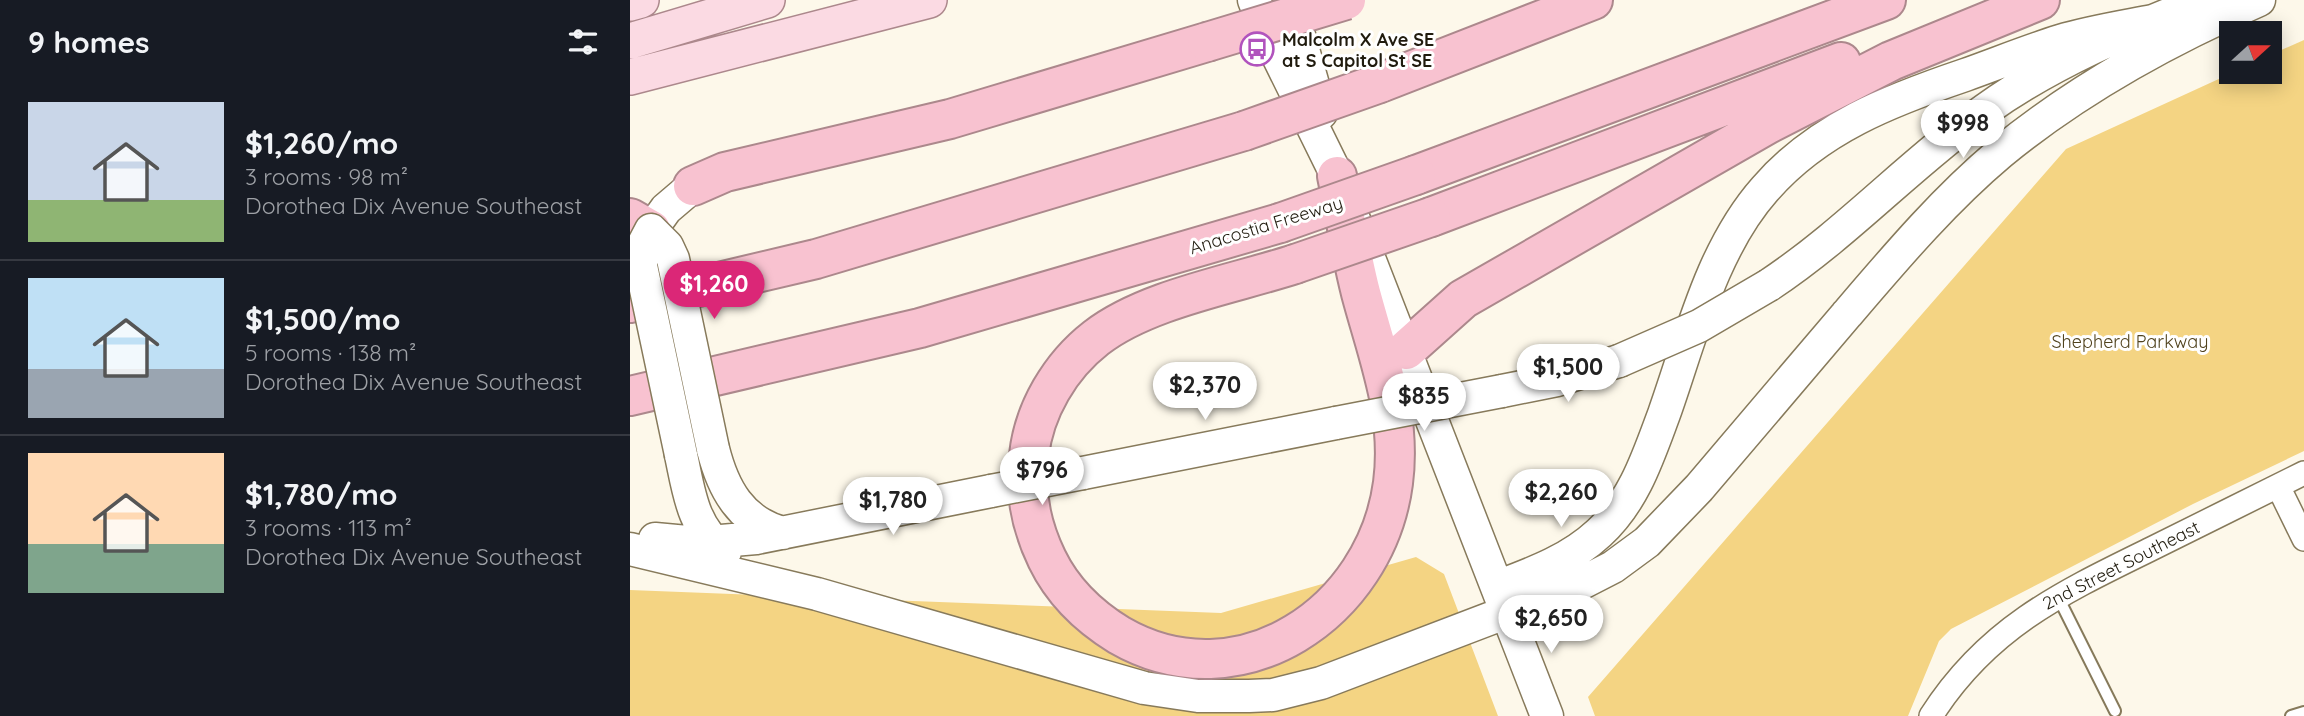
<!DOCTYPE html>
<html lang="en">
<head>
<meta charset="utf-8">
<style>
  :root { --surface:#171b24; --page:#242831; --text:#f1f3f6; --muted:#9ea1a6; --line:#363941; --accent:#db2777 }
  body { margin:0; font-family:Quicksand,sans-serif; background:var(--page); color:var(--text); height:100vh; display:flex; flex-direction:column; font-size:26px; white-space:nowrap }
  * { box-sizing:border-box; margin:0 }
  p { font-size:23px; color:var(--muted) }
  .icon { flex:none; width:38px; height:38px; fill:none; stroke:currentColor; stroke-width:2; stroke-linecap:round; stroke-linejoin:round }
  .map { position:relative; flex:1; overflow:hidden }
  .side { display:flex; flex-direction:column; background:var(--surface); width:630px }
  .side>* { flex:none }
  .needle { width:46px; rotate:69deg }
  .fabs { position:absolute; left:1589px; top:21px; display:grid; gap:14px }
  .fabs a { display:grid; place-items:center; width:63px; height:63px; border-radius:0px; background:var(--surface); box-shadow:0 4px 18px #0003; font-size:35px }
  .price { position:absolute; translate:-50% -60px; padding:0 16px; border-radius:24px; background:#fff; color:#222; font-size:23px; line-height:46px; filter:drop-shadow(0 2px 4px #0008) }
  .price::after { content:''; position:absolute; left:50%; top:42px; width:21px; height:16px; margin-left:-10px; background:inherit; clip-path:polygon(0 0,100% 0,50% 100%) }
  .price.active { background:var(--accent); color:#fff }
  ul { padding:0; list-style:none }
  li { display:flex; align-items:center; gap:21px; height:175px; padding:0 28px }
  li+li { border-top:2px solid var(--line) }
  li span { display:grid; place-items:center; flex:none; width:196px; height:140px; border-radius:0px; color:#555 }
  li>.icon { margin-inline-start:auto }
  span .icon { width:84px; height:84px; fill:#fffc; stroke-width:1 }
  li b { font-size:30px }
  h2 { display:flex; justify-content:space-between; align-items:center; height:84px; padding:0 28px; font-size:30px }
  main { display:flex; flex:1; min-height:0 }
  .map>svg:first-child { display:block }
  .green { fill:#f4d483 }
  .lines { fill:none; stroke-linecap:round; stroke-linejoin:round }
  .lane-casing { stroke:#877a5b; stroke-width:14 }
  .street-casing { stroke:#877a5b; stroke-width:26 }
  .secondary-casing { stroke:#877a5b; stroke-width:35 }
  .primary-casing { stroke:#ac888c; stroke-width:38 }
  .highway-casing { stroke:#ac888c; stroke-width:42 }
  .lane { stroke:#fff; stroke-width:10 }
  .street { stroke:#fff; stroke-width:23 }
  .secondary { stroke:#fff; stroke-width:32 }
  .primary { stroke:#fbdae3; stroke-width:35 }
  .highway { stroke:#f8c2d0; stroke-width:38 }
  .secondary-bridge-casing { stroke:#877a5b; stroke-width:35; stroke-linecap:butt }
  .highway-bridge-casing { stroke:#ac888c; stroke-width:42; stroke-linecap:butt }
  .secondary-bridge { stroke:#fff; stroke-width:32 }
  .highway-bridge { stroke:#f8c2d0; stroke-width:38 }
  .labels { text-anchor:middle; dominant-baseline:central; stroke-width:6; stroke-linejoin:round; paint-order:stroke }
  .poi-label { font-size:18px; font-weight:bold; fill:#201b0e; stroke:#fff; text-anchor:start }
  .street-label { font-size:18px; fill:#201b0e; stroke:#fff }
  .park-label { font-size:18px; fill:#51431e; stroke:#fff }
</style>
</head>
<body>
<main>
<section class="side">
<h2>9 homes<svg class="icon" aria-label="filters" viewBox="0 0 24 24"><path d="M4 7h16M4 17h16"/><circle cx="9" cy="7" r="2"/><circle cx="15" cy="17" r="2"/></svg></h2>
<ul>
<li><span style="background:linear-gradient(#c9d6e8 70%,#8fb573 0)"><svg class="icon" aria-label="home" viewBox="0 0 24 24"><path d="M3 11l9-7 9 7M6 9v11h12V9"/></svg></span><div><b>$1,260/mo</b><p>3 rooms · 98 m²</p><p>Dorothea Dix Avenue Southeast</p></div></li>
<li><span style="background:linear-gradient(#bfe0f5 65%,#9aa5b1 0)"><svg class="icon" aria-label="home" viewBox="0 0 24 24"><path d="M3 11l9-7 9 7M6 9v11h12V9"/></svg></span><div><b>$1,500/mo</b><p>5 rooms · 138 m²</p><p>Dorothea Dix Avenue Southeast</p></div></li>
<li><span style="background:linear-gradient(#ffd9b3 65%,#7fa58c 0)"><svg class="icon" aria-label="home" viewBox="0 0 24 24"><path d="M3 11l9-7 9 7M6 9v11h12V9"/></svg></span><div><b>$1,780/mo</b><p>3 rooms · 113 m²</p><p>Dorothea Dix Avenue Southeast</p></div></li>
</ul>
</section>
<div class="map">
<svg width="1674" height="716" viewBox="0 0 1674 716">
  <rect width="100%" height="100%" fill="#fdf8ea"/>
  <path class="green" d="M1674,40v411l-111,53 -242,125 -12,12 -31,75h-313l-7,-19 478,-548 168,-77h36v-17z
    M786,557l28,17 54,142h-868v-126l591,23z"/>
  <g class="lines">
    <defs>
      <path id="lane" d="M1427,595l58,116
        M1661,716l13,-4"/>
      <path id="street" d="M1648,486l26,53
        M1301,716c56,-88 130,-123 220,-167 51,-25 102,-51 153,-76"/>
      <path id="secondary" d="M624,0l16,40 67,136 210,540
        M659,0l32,113
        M21,230l15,-21 27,-23
        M1139,285c77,-51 141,-121 216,-175 67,-48 144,-80 220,-110
        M872,391l55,-11 62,-19
        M83,449c10,40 28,73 70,84
        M51,455c8,37 11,72 44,97
        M453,473l253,-50
        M25,539l43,4 58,-5 235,-47
        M0,549l187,45 327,94 54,8h51l24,-1 48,-12 257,-98 35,-18 34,-25 52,-54c50,-58 99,-116 148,-174 48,-56 96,-113 153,-161 78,-64 167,-113 259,-153
        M867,587c37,-14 73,-27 102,-54 35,-32 49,-76 65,-119 27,-76 47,-164 101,-225 53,-61 126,-89 200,-114 31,-11 63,-24 95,-34 30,-9 62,-14 93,-20"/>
      <path id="primary" d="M0,3l11,-3
        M0,41l137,-41
        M0,77l299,-77"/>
      <path id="highway" d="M750,83l213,-83
        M786,175l470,-175
        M63,186l32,-14 225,-53 257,-77
        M801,217l410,-155
        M0,218l21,12
        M665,264c-61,20 -149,35 -199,74 -36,28 -62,72 -67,117 -5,36 2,71 18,104 16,33 41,57 72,76 121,70 257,-23 274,-152 9,-68 -15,-126 -32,-190 -10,-39 -16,-78 -24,-117
        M0,303l186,-44 428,-128
        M776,350l57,-51 305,-175 123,-63 149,-61
        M0,396l290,-68 360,-105"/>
    </defs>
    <use href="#lane" class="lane-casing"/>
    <use href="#street" class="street-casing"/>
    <use href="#secondary" class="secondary-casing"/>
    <use href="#primary" class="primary-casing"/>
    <use href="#highway" class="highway-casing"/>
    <use href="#lane" class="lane"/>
    <use href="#street" class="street"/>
    <use href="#secondary" class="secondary"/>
    <use href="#primary" class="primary"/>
    <use href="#highway" class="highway"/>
    <defs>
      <path id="secondary-bridge" d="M989,361l80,-35 70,-41
        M706,423l166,-32
        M51,455l-40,-189 1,-19 9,-17 16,16 6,13 40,190
        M361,491l92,-18"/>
      <path id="highway-bridge" d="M577,42l139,-42
        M614,131l136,-48
        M650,223l136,-48
        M665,264l136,-47"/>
    </defs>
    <use href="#secondary-bridge" class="secondary-bridge-casing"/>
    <use href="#highway-bridge" class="highway-bridge-casing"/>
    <use href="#secondary-bridge" class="secondary-bridge"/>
    <use href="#highway-bridge" class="highway-bridge"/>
  </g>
  <defs>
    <symbol id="bus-ring" viewBox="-11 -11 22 22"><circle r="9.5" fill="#fff" stroke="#b153bd" stroke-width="1.5"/><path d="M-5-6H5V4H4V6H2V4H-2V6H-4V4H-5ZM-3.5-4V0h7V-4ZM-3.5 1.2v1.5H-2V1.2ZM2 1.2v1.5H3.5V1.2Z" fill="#b153bd"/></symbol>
  </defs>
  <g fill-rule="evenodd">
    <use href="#bus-ring" x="608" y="30" width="38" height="38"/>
  </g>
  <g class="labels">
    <g class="poi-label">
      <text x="652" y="39">Malcolm X Ave SE<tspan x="652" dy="21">at S Capitol St SE</tspan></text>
    </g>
    <g class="street-label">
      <text transform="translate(636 225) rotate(-17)">Anacostia Freeway</text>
      <text transform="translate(1491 565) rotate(-27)">2nd Street Southeast</text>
    </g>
    <g class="park-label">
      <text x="1500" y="341">Shepherd Parkway</text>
    </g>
  </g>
</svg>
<div class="fabs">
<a><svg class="needle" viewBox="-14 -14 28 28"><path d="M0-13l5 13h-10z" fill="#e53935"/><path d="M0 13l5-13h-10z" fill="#9ea1a6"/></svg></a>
</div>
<b class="price" style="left:1333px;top:160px">$998</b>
<b class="price active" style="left:84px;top:321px">$1,260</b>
<b class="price" style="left:938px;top:404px">$1,500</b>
<b class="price" style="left:575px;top:422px">$2,370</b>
<b class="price" style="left:794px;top:433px">$835</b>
<b class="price" style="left:412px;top:507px">$796</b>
<b class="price" style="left:931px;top:529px">$2,260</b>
<b class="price" style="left:263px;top:537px">$1,780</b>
<b class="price" style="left:921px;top:655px">$2,650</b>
</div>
</main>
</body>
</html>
